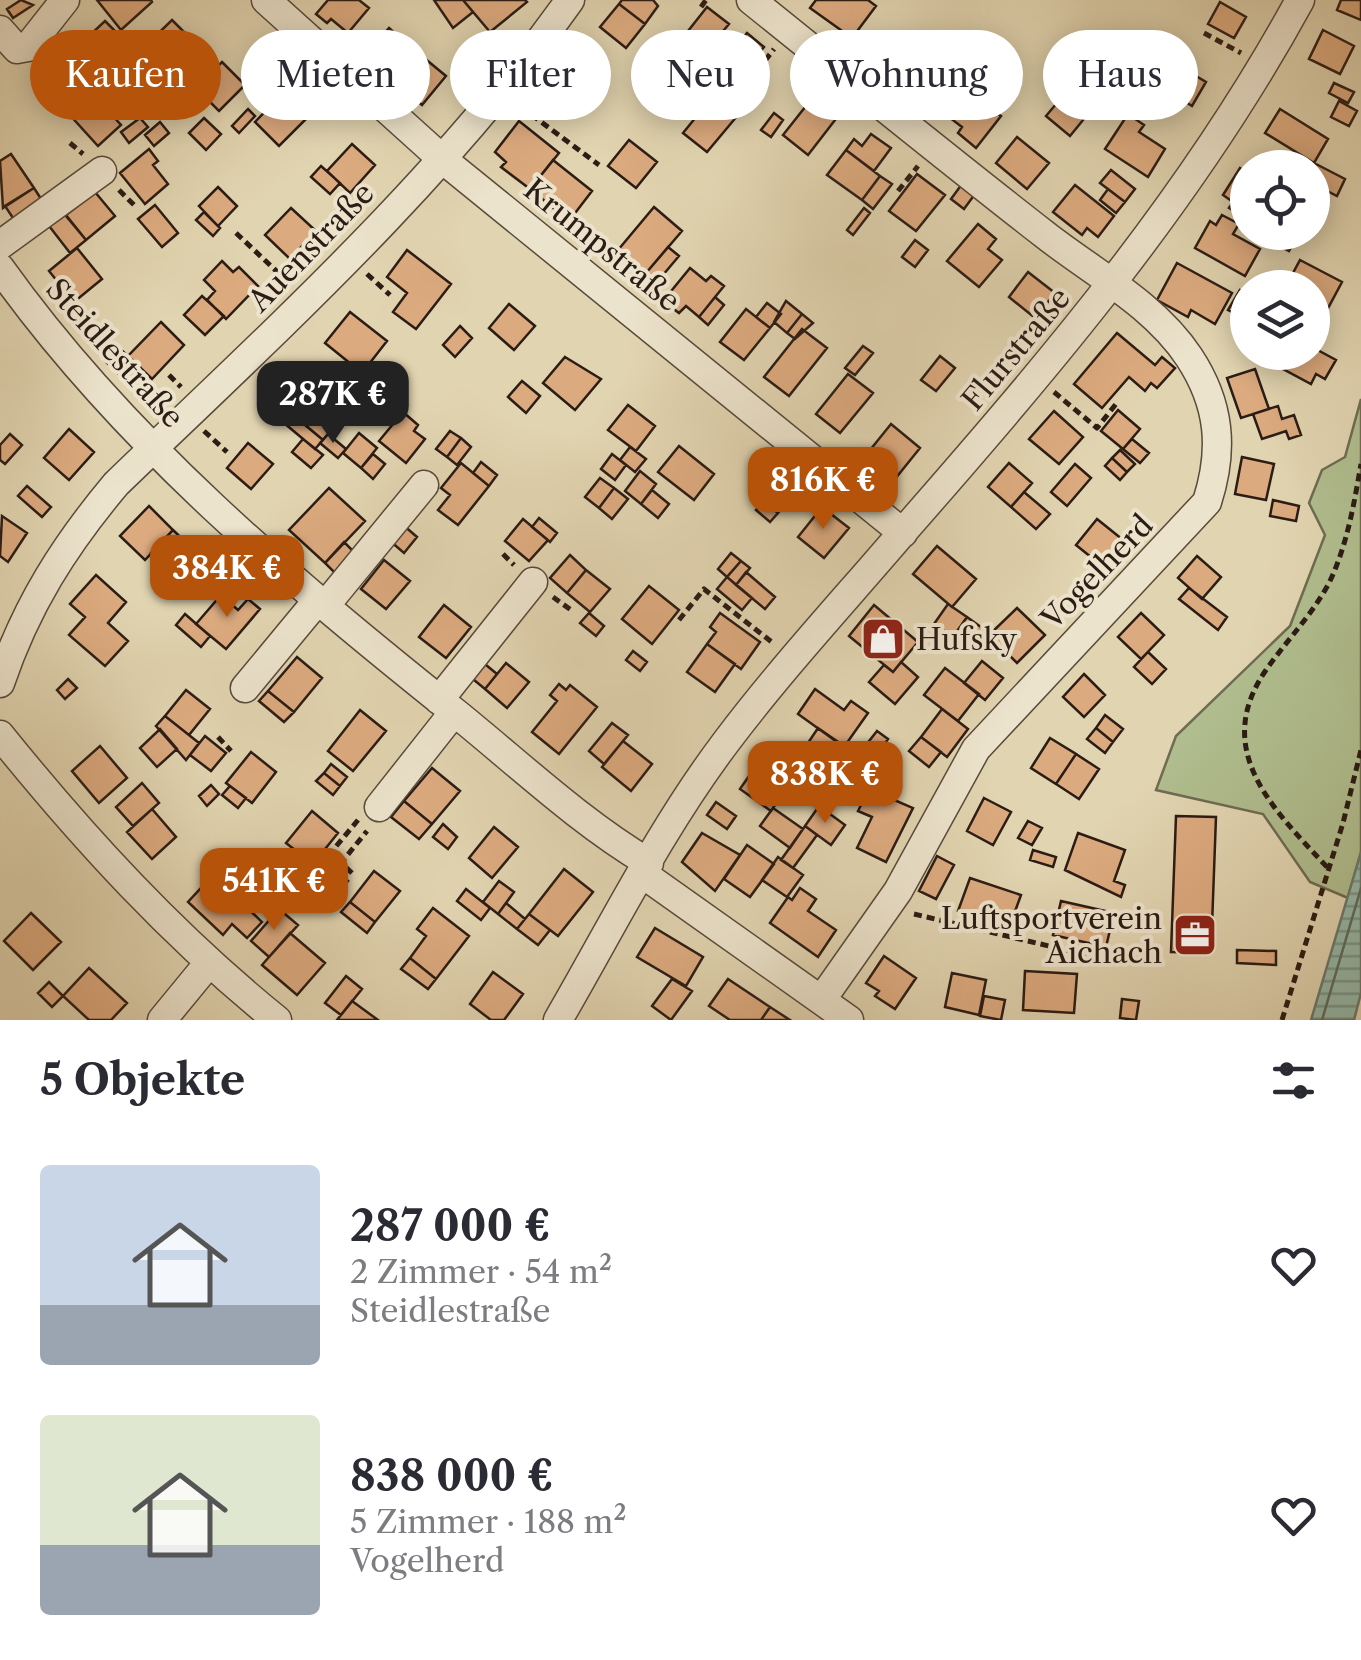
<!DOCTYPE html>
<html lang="de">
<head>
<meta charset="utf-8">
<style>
  :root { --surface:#fff; --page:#f7f7f7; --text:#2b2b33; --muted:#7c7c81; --accent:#b45309 }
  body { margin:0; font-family:"Libre Caslon Text",serif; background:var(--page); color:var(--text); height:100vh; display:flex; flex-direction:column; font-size:38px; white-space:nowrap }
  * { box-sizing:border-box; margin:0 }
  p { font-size:32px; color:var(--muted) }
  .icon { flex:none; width:55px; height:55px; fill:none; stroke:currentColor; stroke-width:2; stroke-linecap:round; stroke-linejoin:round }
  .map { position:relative; height:1020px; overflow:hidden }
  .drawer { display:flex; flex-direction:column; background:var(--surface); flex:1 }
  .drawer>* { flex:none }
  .guide { position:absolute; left:30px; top:30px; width:1302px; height:90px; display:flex; gap:20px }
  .controls { position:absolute; left:1230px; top:150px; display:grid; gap:20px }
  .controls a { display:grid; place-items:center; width:100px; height:100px; border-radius:50%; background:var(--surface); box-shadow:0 5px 25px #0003; font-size:50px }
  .price { position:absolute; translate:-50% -85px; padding:0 22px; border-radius:20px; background:var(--accent); color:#fff; font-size:32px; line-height:65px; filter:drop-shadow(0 2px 5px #0008) }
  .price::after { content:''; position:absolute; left:50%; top:60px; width:30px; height:22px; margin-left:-15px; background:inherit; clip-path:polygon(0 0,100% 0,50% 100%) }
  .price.selected { background:#222; color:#fff }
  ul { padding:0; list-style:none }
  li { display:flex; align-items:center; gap:30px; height:250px; padding:0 40px }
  li span { display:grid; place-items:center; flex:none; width:280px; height:200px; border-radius:10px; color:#555 }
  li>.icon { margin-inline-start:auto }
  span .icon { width:120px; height:120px; fill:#fffc; stroke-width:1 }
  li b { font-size:42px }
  h2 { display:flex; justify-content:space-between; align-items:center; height:120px; padding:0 40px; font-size:42px }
  .tag { padding:0 35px; border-radius:45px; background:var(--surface); box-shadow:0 5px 25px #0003; font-size:35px; line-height:90px }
  .tag.selected { background:var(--accent); color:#fff }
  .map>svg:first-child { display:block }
  .green { fill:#b0bd8e; stroke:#6e6c52; stroke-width:2.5 }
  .water { fill:url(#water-rules); stroke:#6b7a6d; stroke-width:2.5 }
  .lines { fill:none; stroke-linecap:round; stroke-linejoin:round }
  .shore { stroke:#606a5e; stroke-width:2.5 }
  .building { fill:#dcaa7f; stroke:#2b1c15; stroke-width:2.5 }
  .minor-casing { stroke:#584a3c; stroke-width:31 }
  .path { stroke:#2b1c15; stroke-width:5; stroke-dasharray:8 5; stroke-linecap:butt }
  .minor { stroke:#ece3cc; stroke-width:28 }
  .labels { text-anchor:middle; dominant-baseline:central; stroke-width:8; stroke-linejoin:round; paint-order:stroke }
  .street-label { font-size:30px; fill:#2b1c15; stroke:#ece3cc }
  .poi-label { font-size:30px; fill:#2b1c15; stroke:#ece3cc; text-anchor:start }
</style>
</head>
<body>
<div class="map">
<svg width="1361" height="1020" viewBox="0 0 1361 1020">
  <defs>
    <pattern id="water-rules" width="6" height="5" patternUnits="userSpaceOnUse" patternTransform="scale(2.5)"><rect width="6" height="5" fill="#95b8a8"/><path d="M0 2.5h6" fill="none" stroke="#7a9588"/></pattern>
  </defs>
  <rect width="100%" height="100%" fill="#e1d4b0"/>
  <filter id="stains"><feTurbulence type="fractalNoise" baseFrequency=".002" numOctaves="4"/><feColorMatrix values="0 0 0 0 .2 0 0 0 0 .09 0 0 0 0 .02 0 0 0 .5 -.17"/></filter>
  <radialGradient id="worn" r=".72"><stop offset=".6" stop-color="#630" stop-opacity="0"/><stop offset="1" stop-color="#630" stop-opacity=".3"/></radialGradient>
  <path class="green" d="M1361,399v453l-13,46 -38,-16 -47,-68 -107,-24 20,-54 114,-110 35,-91 -16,-32 13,-33 23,-13z"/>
  <path class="water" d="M1361,852v141l-7,27h-43z"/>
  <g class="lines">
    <path class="shore" d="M1322,1020l39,-132"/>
  </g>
  <path class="building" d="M21,0l12,5 -20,13 -6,-9z
    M97,0h54l1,2 -31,28z
    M328,0h31l10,8 -21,25 -17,-14 -4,4 -11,-9z
    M434,0h29l10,12 -20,16z
    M463,0h62l2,2 -37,30z
    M622,0h31l5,6 -13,18 -26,-20z
    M816,0h52l8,6 -24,32 -42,-30z
    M1341,0h20v20l-24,-10z
    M1220,2l26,15 -12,21 -26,-14z
    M619,4l26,20 -19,24 -26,-21z
    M707,7l22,17 -20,24 -21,-17z
    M172,20l26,26 -31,30 -26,-26z
    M105,21l23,23 -15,15 -23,-24z
    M389,28l23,20 -23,27 -24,-20z
    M1323,30l31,16 -14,28 -31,-15z
    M688,31l13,11 -9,11 -13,-11z
    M572,33l18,14 -13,16 -18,-14z
    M747,33l17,14 -19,23 -17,-14z
    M128,44l10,9 -15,15 -10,-9z
    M412,48l34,28 -24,29 -34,-28z
    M903,49l23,18 -10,13 7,5 -7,10 -28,-26z
    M957,57l20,12 -14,23 -20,-13z
    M222,62l23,23 -26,26 -23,-23z
    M1134,63l19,13 -10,15 -20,-13z
    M1179,66l27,16 -14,24 -27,-17z
    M80,67l18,21 -6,5 29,32 -23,21 -40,-44 9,-7 -8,-9z
    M933,73l10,8 -13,18 -11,-8z
    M1334,83l20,9 -6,11 -19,-10z
    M1068,90l24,19 -22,27 -24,-20z
    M817,92l25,19 -34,44 -25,-20z
    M282,94l25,24 -28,28 -24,-24z
    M967,94l34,22 -25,32 -18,-15 4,-6 -13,-10z
    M714,95l24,20 -31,37 -24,-19z
    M1339,101l18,10 -8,15 -18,-9z
    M248,109l7,7 -16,17 -7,-7z
    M1280,109l48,30 -14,24 -49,-30z
    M774,113l9,7 -12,17 -10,-7z
    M1128,114l16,11 -5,7 26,17 -17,28 -43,-28z
    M140,118l8,9 -19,16 -8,-11z
    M204,118l17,16 -15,16 -17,-17z
    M519,121l40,32 -29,36 -29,-22 5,-5 -11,-10z
    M160,122l9,11 -15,13 -9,-11z
    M871,134l20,14 -17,23 -28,-21 8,-11 8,7z
    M1017,137l32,26 -22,26 -31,-26z
    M629,140l28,22 -21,26 -28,-22z
    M352,144l23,21 -25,28 -23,-22z
    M149,149l9,12 -5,4 15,19 -23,20 -25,-31z
    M846,150l34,26 -18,24 -35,-25z
    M11,154l23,34 -31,20 -3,-47z
    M553,160l39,31 -23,30 -39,-32z
    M1314,163l31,16 -8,17 -25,-13z
    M321,166l19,17 -10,11 -19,-17z
    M1240,168l8,5 -2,46 -17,-11 4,-6 -10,-7z
    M1111,170l24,19 -10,13 -25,-19z
    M917,174l28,21 -29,36 -27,-20z
    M880,176l12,8 -19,25 -11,-9z
    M962,184l13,10 -11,15 -13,-10z
    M1075,185l39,31 -16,21 -11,-9 -5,7 -29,-23z
    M218,187l19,19 -19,20 -19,-20z
    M34,188l9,14 -28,19 -10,-15z
    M1108,189l17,13 -9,11 -16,-13z
    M95,192l20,24 -29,24 -20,-25z
    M155,205l23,28 -16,14 -24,-28z
    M654,207l28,24 -36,42 -28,-23z
    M291,208l25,23 -26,28 -25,-24z
    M864,208l6,5 -17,22 -6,-5z
    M61,210l25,30 -16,13 -24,-31z
    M204,212l16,16 -7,8 -17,-16z
    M1222,215l17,9 -6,10 27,15 -15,27 -50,-28 15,-27 6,4z
    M978,224l18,15 -8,10 14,11 -23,27 -32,-26z
    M1272,232h27l-10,19 -21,-11z
    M915,240l13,10 -13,17 -13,-10z
    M668,247l11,9 -22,26 -11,-9z
    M77,248l25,31 -28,23 -25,-31z
    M407,250l44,34 -35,45 -23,-17 14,-19 -20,-16z
    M1300,260l42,22 -15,28 -15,-8v-14h-27z
    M222,261l11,11 6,-5 19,19 -32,33 -19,-19 8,-9 -11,-11z
    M1177,263l55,30 -17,31 -24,-14 -3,7 -31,-17z
    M690,268l16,13 5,-5 13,10 -25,31 -13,-11 -7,7 -16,-12z
    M1028,272l27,21 -20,25 -26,-21z
    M1240,290l8,4v26l-20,-10z
    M202,296l22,20 -19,19 -21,-20z
    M715,297l9,8 -16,20 -9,-8z
    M786,301l16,13 -15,19 -13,-11z
    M767,303l14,11 -11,14 -14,-11z
    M509,304l26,22 -21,24 -25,-22z
    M746,309l24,19 -26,32 -24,-18z
    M350,312l37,29 -25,32 -37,-30z
    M802,314l11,9 -18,16 -8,-6z
    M161,322l23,23 -32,34 -24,-23z
    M460,326l12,12 -17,19 -12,-12z
    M802,329l25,19 -38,48 -25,-19z
    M1117,333l38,32 7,-8 13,11 -18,20 -6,-5 -6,8 -16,-14 -27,31 -28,-24z
    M863,346l10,7 -18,22 -10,-7z
    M118,347l22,20 -14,14 -21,-20z
    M1312,347l24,13 -11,19 -9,-5 -5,10 -41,-22 6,-10h36z
    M940,356l15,12 -19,23 -15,-11z
    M565,357l36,22 -26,31 -32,-27z
    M1255,369l14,40 -28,9 -14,-40z
    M848,374l25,19 -33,40 -24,-19z
    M303,379l42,35 -22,26 -42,-35z
    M522,381l18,15 -14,17 -18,-16z
    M273,398l50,42 -8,9 -50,-42z
    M628,405l27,21 -19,25 -28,-21z
    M1278,406l4,13 12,-4 7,20 -12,4 -3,-8 -24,8 -9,-25z
    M1118,410l22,19 -17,20 -22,-18z
    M1054,411l29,26 -24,27 -30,-25z
    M403,412l15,13 -4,6 11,8 -19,24 -27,-22z
    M891,424l29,24 -25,31 -29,-24z
    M69,429l25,23 -25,28 -25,-22z
    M450,431l11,7 -14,19 -11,-8z
    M359,433l18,15 -16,20 -18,-15z
    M10,434l12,11 -17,19 -5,-4v-15z
    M328,434l18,15 -8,9 -18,-15z
    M461,438l10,9 -14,18 -10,-8z
    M303,439l20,16 -12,13 -19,-16z
    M1132,439l17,14 -9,10 -17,-14z
    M248,443l25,21 -22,25 -24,-21z
    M679,446l35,28 -20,26 -36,-28z
    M630,447l16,12 -11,13 -15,-12z
    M1120,450l15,14 -8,8 -15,-14z
    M373,454l12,10 -12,15 -12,-11z
    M612,454l14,11 -11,15 -14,-11z
    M1242,457l32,7 -8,36 -31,-6z
    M1112,458l15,14 -7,8 -15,-14z
    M481,462l16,13 -8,11 -16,-13z
    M461,463l28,23 -31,39 -20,-15 12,-15 -9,-7z
    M1009,463l23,20 -21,24 -23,-20z
    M1075,464l16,14 -24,28 -16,-14z
    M775,470l22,18 -19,25 -23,-18z
    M640,471l16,13 -15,20 -16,-13z
    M600,478l14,10 -15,20 -14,-11z
    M27,486l24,21 -9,10 -24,-21z
    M329,488l36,33 -40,42 -36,-33z
    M614,488l14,11 -16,20 -13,-11z
    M652,490l17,14 -11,14 -17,-14z
    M1024,492l26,22 -14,15 -25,-22z
    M1273,500l26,6 -3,15 -26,-5z
    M763,501l15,12 -8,9 -14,-12z
    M149,506l24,24 -28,30 -25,-24z
    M822,507l27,21 -25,30 -26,-21z
    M2,516l25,17 -19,29 -8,-6z
    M539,518l18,15 -7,9 -18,-15z
    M523,519l25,21 -19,21 -24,-20z
    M1097,519l36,29 -21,26 -36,-29z
    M402,524l15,13 -13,16 -15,-13z
    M173,530l29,28 -23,23 -28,-28z
    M344,542l13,13 -19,21 -13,-13z
    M937,546l39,33 -24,28 -39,-33z
    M731,553l10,8 -14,16 -9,-8z
    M570,555l16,15 -19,23 -17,-15z
    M1197,556l24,21 -19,22 -24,-21z
    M384,560l26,21 -24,28 -25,-20z
    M741,561l9,7 -14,17 -9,-8z
    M586,570l24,19 -20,23 -23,-19z
    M746,572l29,25 -10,12 -29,-24z
    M96,575l30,27 -18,21 20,18 -23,25 -36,-31 16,-18 -15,-13z
    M727,577l25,21 -10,12 -25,-21z
    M649,586l30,24 -27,34 -30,-25z
    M1189,588l38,29 -9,13 -39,-31z
    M221,595l17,15 10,-11 12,10 -34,40 -30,-25z
    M948,604l19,13 -14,20 -19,-13z
    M444,605l27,22 -25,31 -27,-21z
    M874,605l44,37 -25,30 -44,-36z
    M1017,608l28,27 -28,28 -28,-28z
    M589,613l15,13 -8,10 -16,-13z
    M720,613l40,29 -19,27 -34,-25 9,-12 -6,-5z
    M1141,613l23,22 -23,24 -23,-22z
    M185,614l25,22 -9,11 -25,-22z
    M967,617l18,13 -14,20 -18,-13z
    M707,644l28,20 -20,28 -28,-20z
    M633,651l14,11 -7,9 -14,-11z
    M1148,652l18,17 -14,15 -18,-17z
    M297,657l25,21 -28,34 -26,-21z
    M480,660l17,14 -12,15 -17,-14z
    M982,661l21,17 -18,22 -21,-17z
    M901,662l17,15 -23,27 -26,-22 15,-17 9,7z
    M506,663l23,19 -22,26 -22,-19z
    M945,668l34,26 -21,27 -34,-26z
    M1084,674l21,21 -21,22 -21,-20z
    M68,679l9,9 -12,11 -8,-9z
    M559,684l7,6 4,-5 27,22 -38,47 -27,-22 25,-31 -7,-6z
    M815,689l29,21 7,-9 17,12 -24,34 -46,-33z
    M186,690l24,19 -21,26 -24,-19z
    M268,691l26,21 -10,10 -25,-21z
    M942,709l26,20 -21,28 -26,-20z
    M360,710l26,21 -33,40 -25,-20z
    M1105,715l18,14 -10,13 -17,-14z
    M165,716l34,27 -13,17 -30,-34z
    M612,723l16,12 -24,29 -15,-13z
    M818,728l39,27 -13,18 -38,-27z
    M1096,728l17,14 -8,11 -18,-14z
    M160,729l17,20 -20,18 -17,-19z
    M877,731l11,8 -10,14 -12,-8z
    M205,736l21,17 -15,18 -21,-16z
    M921,737l20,15 -12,15 -20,-16z
    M1050,738l26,16 -20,30 -25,-16z
    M623,741l29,23 -21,27 -29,-24z
    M100,746l27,32 -28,25 -27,-32z
    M251,752l25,20 -24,31 -26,-20z
    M1076,754l23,15 -20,30 -23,-15z
    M758,763l31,22 -18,26 -31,-22z
    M331,764l16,13 -7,9 -16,-13z
    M780,766l15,10 -6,9 -15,-11z
    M432,768l28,23 -28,33 -28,-23z
    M324,773l16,13 -7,9 -17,-14z
    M142,783l17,20 -26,23 -17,-19z
    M211,785l8,9 -12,12 -8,-10z
    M230,786l16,12 -8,10 -16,-13z
    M869,789l44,19 -27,54 -29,-14 15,-31 -14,-6z
    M984,798l27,14 -18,33 -26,-14z
    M404,801l28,23 -13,15 -28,-22z
    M716,802l20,14 -9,13 -20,-14z
    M819,806l26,19 -14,20 -26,-19z
    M773,808l30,21 -13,19 -30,-22z
    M152,809l24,28 -24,22 -25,-27z
    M312,811l26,22 -25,31 -27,-21z
    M1176,816l40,1 -5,136 -40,-1z
    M1028,821l14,7 -10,17 -14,-7z
    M443,824l14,13 -9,12 -15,-12z
    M805,826l12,9 -24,33 -12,-8z
    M494,827l24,20 -26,31 -23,-20z
    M702,833l38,22 -25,36 -33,-29z
    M1078,833l47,17 -11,31 11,4 -4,12 -56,-27z
    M747,845l27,19 -24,33 -26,-18z
    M1033,850l23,7 -3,10 -23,-7z
    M937,856l17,9 -18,34 -17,-8z
    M778,857l25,18 -16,22 -25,-17z
    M328,865l20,16 -17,20 -20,-16z
    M564,869l29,23 -35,44 -29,-22z
    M374,871l26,20 -25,31 -25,-20z
    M213,875l49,47 -15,16 -15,-14 -9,11 -35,-33z
    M970,878l51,17 -12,33 -51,-17z
    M499,881l15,11 -16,22 -15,-12z
    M800,888l16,11 -8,12 28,19 -18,27 -48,-34 18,-26 4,3z
    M466,889l24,19 -9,12 -24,-19z
    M1061,901l53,12 -8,34 -53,-12z
    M350,902l25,20 -8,11 -26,-21z
    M506,903l19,16 -8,10 -19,-15z
    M433,908l36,28 -33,43 -26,-21 16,-22 -9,-7z
    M279,909l19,16 -29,32 -18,-16z
    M31,913l30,29 -28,28 -29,-29z
    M529,914l21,16 -12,15 -21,-16z
    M655,928l48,29 -17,29 -49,-29z
    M290,933l35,30 -28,32 -35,-30z
    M1237,950l39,1v14l-39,-2z
    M884,956l32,22 -21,31 -20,-13 4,-5 -13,-8z
    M410,958l26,21 -8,10 -27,-20z
    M89,968l38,35 -16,17h-22l-26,-24z
    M1025,971l52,3 -3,39 -51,-3z
    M493,972l30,22 -19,26h-13l-21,-16z
    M952,973l34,7 -7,35 -34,-8z
    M346,976l16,13 -21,26 -16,-12z
    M672,979l20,12 -21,29 -19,-14z
    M728,979l42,28 -9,13h-31l-21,-14z
    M49,982l14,14 -11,11 -14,-14z
    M984,996l21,4 -4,20 -21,-4z
    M1122,999l17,2 -3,19 -16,-2z
    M352,1001l26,19h-41z
    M770,1007l20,13h-29z"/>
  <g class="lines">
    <defs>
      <path id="minor" d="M266,0l175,158 462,375
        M751,0c97,78 194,157 293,234 48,38 110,70 145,123 31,47 35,92 18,145l-231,247 -78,142 -76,108
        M0,30l17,19 11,-2 37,-47
        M0,245l102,-74
        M0,268c124,174 292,314 457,446 63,51 123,108 192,149
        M324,607l100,-122
        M0,683c26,-77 64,-137 116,-199 159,-153 326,-304 454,-484
        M245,688l72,-87
        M439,700l94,-118
        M0,735c84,104 173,201 277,285
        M379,807l75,-95
        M643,874l206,146
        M162,1020l46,-56
        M558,1020c54,-93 103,-192 168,-278 55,-73 117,-140 176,-209 147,-168 291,-336 398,-533"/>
    </defs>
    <use href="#minor" class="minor-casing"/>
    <path class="path" d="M701,7l5,-7
      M1204,33l37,20
      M708,97l19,-23 23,6 24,-31
      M521,107l78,58
      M70,143l13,11
      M119,190l16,16
      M898,191l20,-25
      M346,205l11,13
      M236,233l52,49
      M367,274l23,21
      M169,375l12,12
      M1054,392l43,36 19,-24
      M204,431l23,21
      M503,554l11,11
      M211,562l11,-13
      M553,597l18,13
      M679,620l25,-31 69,54
      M218,737l13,14
      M328,856l30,-36
      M1327,867c-54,-58 -116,-117 -61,-197 21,-30 46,-55 63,-87 18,-37 25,-79 32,-119
      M352,873l-11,-10 26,-32
      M914,914l177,42
      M1282,1020l61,-197 18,-73"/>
    <use href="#minor" class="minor"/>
  </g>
  <defs>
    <symbol id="shop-square" viewBox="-11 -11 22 22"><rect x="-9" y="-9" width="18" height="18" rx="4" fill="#8f2418" stroke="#ece3cc"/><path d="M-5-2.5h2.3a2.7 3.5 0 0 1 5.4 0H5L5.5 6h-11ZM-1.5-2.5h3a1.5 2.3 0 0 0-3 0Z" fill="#fff"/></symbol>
    <symbol id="office-square" viewBox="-11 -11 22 22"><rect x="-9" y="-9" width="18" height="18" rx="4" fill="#8f2418" stroke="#ece3cc"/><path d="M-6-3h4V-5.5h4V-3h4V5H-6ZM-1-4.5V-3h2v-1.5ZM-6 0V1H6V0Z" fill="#fff"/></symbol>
  </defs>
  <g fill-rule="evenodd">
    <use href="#shop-square" x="858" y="614" width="50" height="50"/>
    <use href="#office-square" x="1170" y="910" width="50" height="50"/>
  </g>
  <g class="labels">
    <g class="street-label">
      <text transform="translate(602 245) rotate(39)">Krumpstraße</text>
      <text transform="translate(311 247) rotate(-46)">Auenstraße</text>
      <text transform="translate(1016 349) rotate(-50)">Flurstraße</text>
      <text transform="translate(115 353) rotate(48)">Steidlestraße</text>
      <text transform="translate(1097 572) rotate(-46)">Vogelherd</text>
    </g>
    <g class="poi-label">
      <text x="916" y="639">Hufsky</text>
      <text x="1162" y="918" text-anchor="end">Luftsportverein<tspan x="1162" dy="34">Aichach</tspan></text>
    </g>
  </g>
  <rect width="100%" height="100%" filter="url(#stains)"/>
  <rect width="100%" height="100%" fill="url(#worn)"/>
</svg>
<div class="controls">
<a><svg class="icon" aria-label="locate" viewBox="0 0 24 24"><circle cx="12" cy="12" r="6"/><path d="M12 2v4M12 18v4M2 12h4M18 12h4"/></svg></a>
<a><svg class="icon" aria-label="layers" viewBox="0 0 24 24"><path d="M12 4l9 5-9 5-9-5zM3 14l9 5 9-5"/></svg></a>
</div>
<b class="price selected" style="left:333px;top:446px">287K €</b>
<b class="price" style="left:823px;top:532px">816K €</b>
<b class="price" style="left:227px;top:620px">384K €</b>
<b class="price" style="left:825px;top:826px">838K €</b>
<b class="price" style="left:274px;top:933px">541K €</b>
<div class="guide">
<a class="tag selected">Kaufen</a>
<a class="tag">Mieten</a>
<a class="tag">Filter</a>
<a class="tag">Neu</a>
<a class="tag">Wohnung</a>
<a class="tag">Haus</a>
</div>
</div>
<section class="drawer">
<h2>5 Objekte<svg class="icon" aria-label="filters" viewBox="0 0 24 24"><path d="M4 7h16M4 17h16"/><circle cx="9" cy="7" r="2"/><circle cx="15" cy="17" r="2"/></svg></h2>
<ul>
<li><span style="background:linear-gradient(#c9d6e8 70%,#9aa5b1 0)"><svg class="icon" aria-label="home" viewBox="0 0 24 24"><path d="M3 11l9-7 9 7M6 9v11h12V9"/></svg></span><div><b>287 000 €</b><p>2 Zimmer · 54 m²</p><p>Steidlestraße</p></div><svg class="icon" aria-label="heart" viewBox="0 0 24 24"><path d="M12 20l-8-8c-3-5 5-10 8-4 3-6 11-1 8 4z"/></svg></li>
<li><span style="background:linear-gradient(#dfe7d0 65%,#9aa5b1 0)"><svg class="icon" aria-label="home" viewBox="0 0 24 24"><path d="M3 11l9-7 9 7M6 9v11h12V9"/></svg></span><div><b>838 000 €</b><p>5 Zimmer · 188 m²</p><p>Vogelherd</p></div><svg class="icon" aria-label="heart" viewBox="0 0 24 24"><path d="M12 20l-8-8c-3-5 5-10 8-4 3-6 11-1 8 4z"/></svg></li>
</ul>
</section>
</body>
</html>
